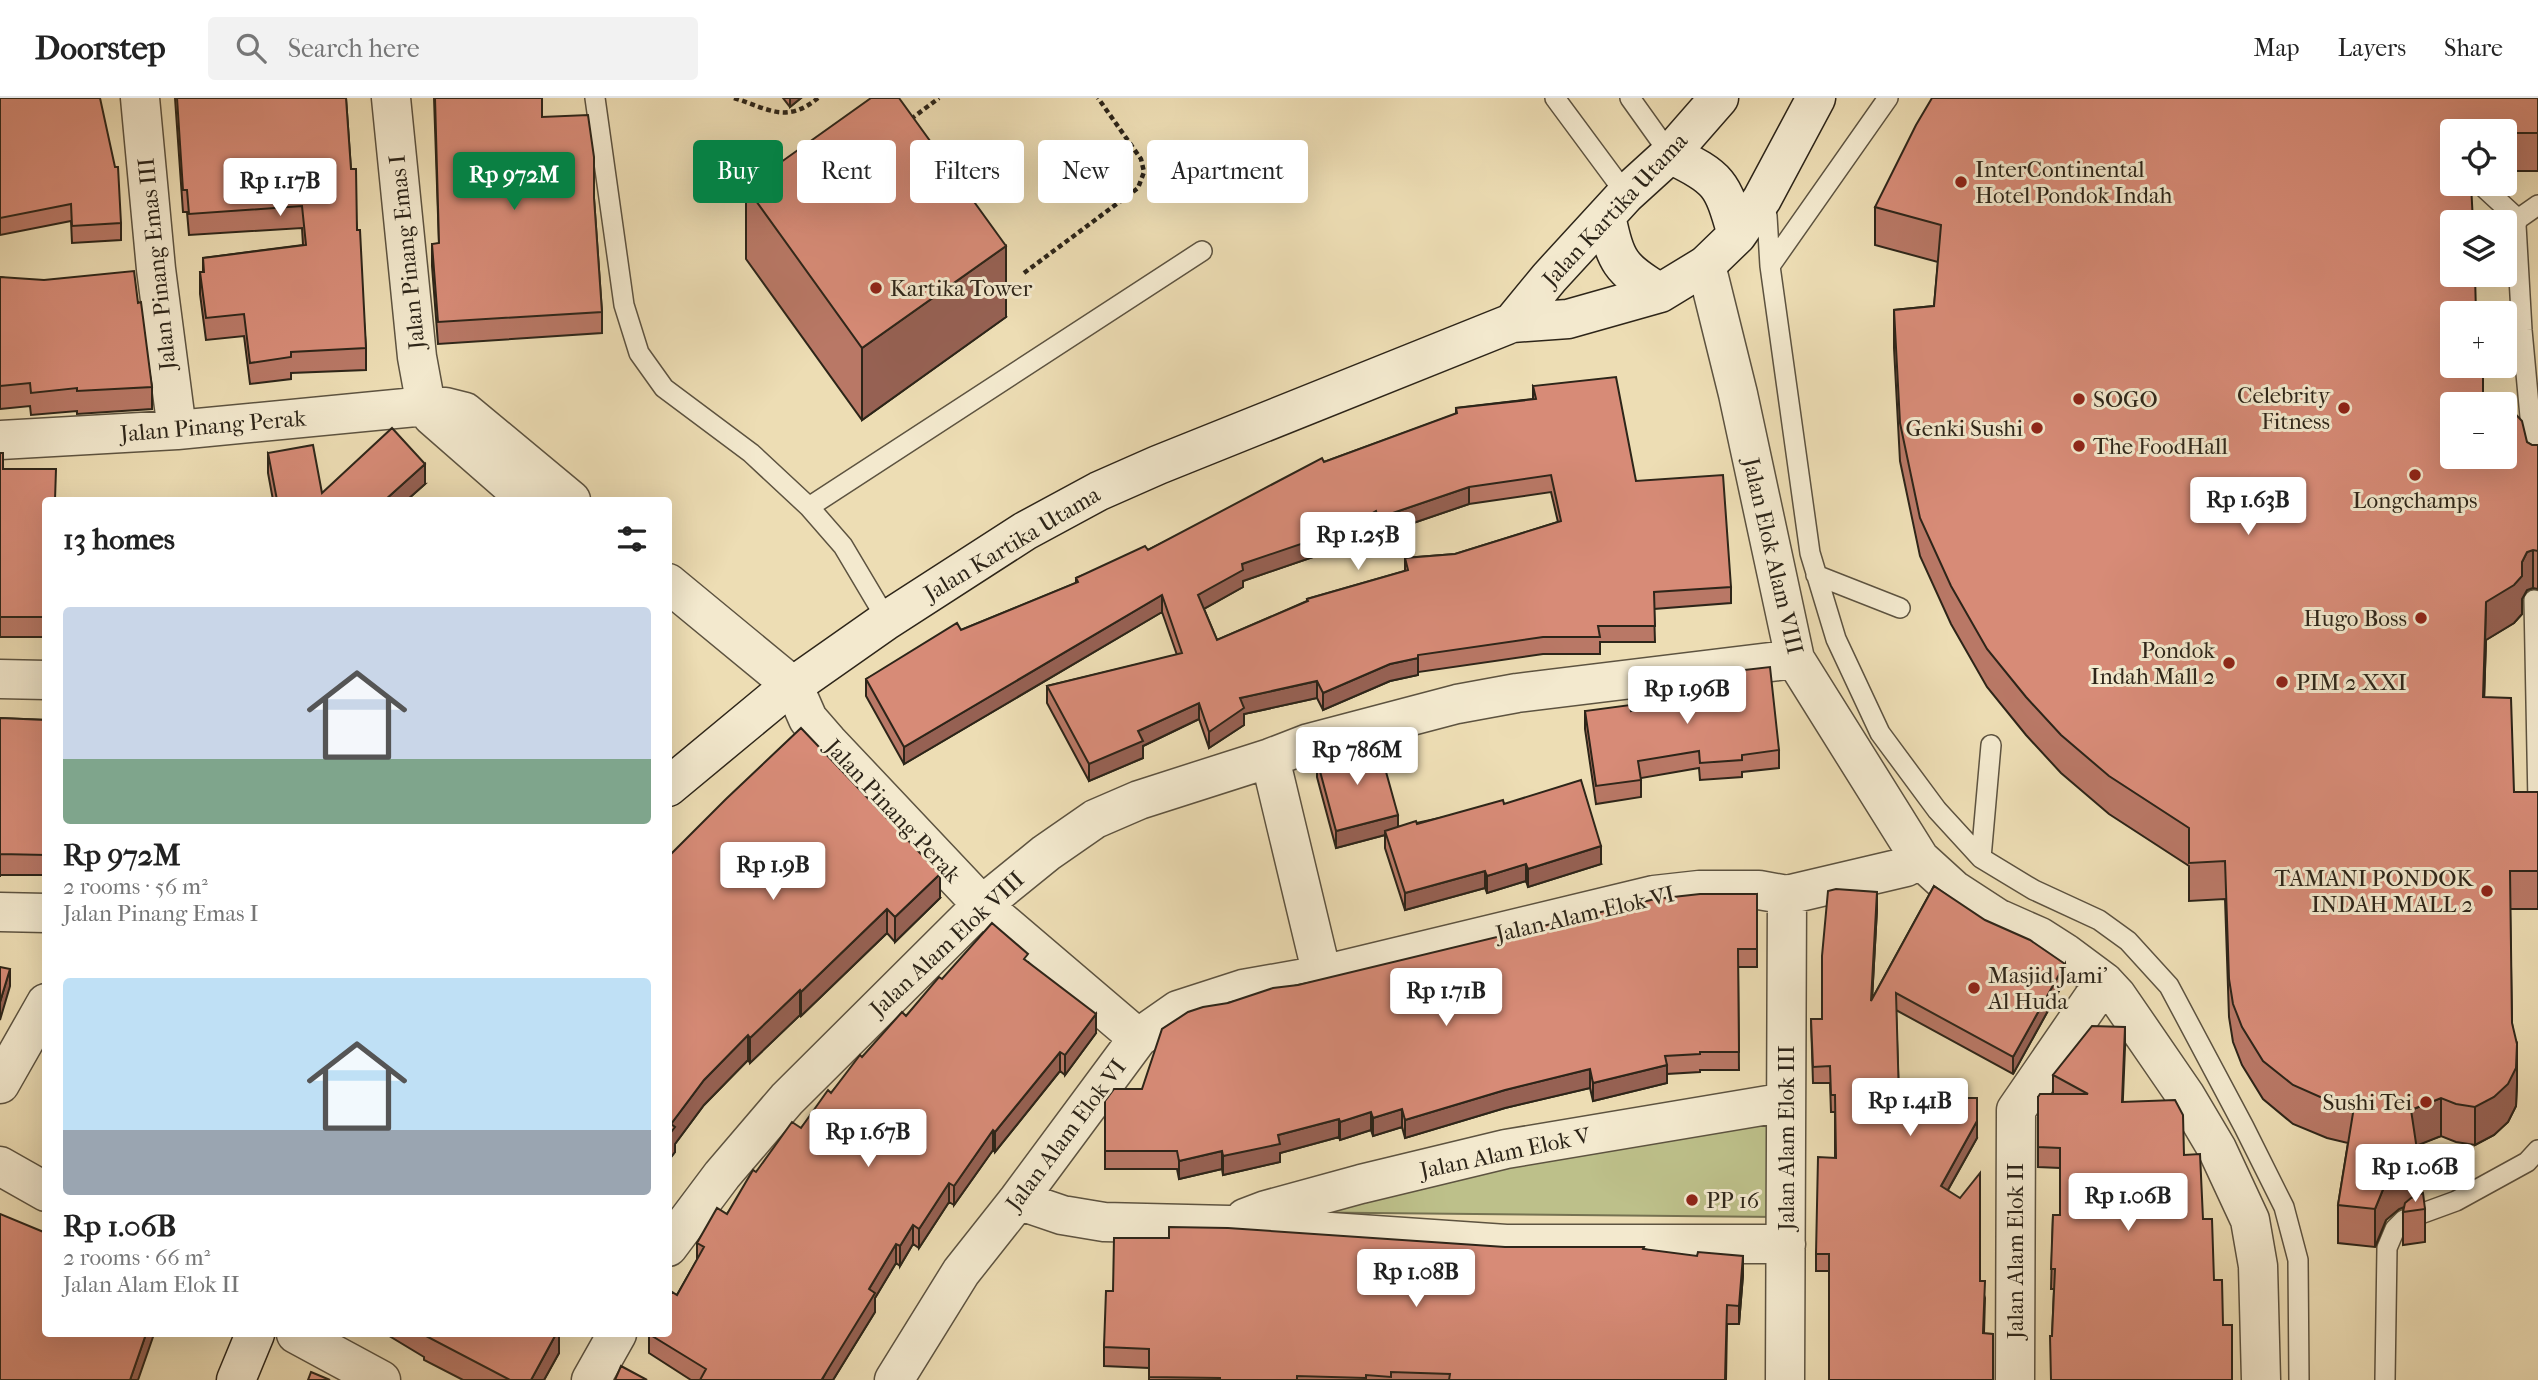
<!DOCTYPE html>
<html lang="en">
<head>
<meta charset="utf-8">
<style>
  :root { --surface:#fff; --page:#f2f2f2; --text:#222; --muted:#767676; --line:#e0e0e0; --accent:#0b8043 }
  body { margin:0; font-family:"IM FELL French Canon",serif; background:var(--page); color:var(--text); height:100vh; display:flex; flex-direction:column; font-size:26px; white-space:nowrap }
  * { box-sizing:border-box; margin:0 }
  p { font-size:23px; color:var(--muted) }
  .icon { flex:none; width:38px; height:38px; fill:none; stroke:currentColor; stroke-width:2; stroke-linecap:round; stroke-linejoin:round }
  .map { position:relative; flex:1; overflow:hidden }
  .details { position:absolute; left:42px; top:399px; width:630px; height:840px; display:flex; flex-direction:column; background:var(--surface); border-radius:7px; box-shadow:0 7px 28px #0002 }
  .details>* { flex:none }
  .top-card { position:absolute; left:693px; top:42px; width:665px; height:63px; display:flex; gap:14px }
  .tools { position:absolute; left:2440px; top:21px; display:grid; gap:14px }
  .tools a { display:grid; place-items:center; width:77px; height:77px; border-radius:7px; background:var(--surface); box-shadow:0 7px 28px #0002; font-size:35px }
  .price { position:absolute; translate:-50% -60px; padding:0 16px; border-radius:7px; background:#fff; color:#222; font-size:23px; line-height:46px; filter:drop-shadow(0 2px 4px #0008) }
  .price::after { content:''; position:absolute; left:50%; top:42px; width:21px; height:16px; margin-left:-10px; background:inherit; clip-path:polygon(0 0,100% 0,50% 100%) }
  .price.active { background:var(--accent); color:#fff }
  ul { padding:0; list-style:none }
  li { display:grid; align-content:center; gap:14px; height:371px; padding:0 21px }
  li span { display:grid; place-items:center; height:217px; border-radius:7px; color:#555 }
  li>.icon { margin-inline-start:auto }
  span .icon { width:126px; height:126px; fill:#fffc; stroke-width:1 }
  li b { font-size:30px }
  h2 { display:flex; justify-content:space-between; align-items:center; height:84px; padding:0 21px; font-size:30px }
  .tag { padding:0 24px; border-radius:7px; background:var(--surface); box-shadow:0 7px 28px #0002; font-size:24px; line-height:63px }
  .tag.active { background:var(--accent); color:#fff }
  header { display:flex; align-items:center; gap:42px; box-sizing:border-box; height:98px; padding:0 35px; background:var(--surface); border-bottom:2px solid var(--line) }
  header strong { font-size:33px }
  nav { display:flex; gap:38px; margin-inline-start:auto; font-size:24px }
  .search { width:490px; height:63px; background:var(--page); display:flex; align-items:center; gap:18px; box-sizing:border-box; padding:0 24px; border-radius:7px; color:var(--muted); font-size:26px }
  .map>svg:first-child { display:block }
  .green { fill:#bdc08a; stroke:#757252; stroke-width:2 }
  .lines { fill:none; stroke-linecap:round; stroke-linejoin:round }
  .service-casing { stroke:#5d5340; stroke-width:22 }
  .minor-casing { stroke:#5d5340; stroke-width:41 }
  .secondary-casing { stroke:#2d2519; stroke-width:41 }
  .path { stroke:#2d2519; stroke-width:4.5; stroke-dasharray:5 3.5; stroke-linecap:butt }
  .service { stroke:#f3e9ce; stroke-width:19 }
  .minor { stroke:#f3e9ce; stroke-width:38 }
  .secondary { stroke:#f3e9ce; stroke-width:38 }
  .wall { fill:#b97866; stroke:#2d2519; stroke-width:2; fill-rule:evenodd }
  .shaded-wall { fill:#966153; stroke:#2d2519; stroke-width:2 }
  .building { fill:#d78b77; stroke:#2d2519; stroke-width:2; fill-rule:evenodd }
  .poi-dot { fill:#8f2418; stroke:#f3e9ce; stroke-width:2.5 }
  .labels { text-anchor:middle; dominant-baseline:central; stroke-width:6; stroke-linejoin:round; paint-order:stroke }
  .poi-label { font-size:23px; fill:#2d2519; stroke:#f3e9ce; text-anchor:start }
  .street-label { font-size:23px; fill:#2d2519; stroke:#f3e9ce }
</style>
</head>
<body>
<header>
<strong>Doorstep</strong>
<div class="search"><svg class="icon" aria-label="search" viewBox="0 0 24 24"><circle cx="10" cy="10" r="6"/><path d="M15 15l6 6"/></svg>Search here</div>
<nav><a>Map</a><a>Layers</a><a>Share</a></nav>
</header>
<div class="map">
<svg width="2538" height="1282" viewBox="0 0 2538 1282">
  <rect width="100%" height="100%" fill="#edddb4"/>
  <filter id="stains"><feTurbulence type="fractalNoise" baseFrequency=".00286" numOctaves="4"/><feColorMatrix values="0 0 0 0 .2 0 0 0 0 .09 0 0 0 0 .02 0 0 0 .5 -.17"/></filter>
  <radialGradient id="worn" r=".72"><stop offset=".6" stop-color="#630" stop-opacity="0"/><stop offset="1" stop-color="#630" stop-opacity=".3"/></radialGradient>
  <path class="green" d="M1773,1015l4,104 -511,-5z"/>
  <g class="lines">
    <defs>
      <path id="service" d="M595,0l29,207 15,48 25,35 87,65 58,54 393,-256
        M1555,0l71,96
        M1630,0l40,56
        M2480,86l38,35
        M1762,102l5,16 3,50 40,287 26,86 44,94 57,77 44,48 53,32 65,30 29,21 41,45 75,141 40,80 14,53 1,120
        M1770,168l118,-168
        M2535,373l-13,-141 -6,-105 2,-6 20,-14
        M809,409l34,39 44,74
        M1816,477l84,33
        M2534,502l4,203
        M1981,760l10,-113
        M2385,1282l2,-132 8,-19 9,-9 52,-19 71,-39 11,-12"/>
      <path id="minor" d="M140,0l16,171 21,161
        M391,0l26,259 9,49 6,10 96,84
        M1706,167l32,129 57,265 125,200 34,31 43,28 43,19 25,16 39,29 13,14 68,99 32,54 33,71 8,46 3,114
        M0,342l177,-10 249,-24 19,1 20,5 106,88
        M668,485l126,104 14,32 20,23 154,163 156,133
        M0,581l46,1
        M1270,660l52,217
        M0,814l46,1
        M0,986l46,-81
        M0,1068l46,26
        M1018,1102l44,15 42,7 125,3 277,19h280
        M1245,1120l21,-8 95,-26 145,-35 280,-47
        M668,1149l54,-72 65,-76 195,-194 64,-52 49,-34 44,-19 131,-42 39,-15 148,-39 60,-11 278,-34
        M296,1236l85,46
        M591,1282l26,-46
        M894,1282l67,-108 57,-72 120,-162 40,-28 65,-21 79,-14 332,-80 45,-5h60l28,5 119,-28 14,-8
        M1785,1282l2,-485
        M2015,1282l1,-270 88,-128"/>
      <path id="secondary" d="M1670,56c50,25 52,28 67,81
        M1606,118c10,46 13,52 54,77
        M1512,225l37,-45 77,-84 44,-40 49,-56
        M668,689l105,-87 114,-80 138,-89 74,-40 59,-26 354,-142 56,-4 92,-26 46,-28 31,-30 25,-36 54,-101
        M236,1282l19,-46"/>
    </defs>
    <use href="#service" class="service-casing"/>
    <use href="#minor" class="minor-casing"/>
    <use href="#secondary" class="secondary-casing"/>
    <path class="path" d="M734,0c35,11 52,26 84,0
      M911,21l28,-21
      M1024,175l114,-85 6,-16 -3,-13 -43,-61"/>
    <use href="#service" class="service"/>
    <use href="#minor" class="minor"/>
    <use href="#secondary" class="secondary"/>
  </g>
  <path class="wall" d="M0,0l121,125v17l-49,3 -1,-22 -71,14z
    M175,0h172h-1l5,71 6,61 9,118v22l-75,3v6l-41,5 -6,-48 -38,4 -6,-46v-22h3v-14l100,-13 -1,-17 -113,7 -2,-23h-4z
    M434,0h108v19l52,81 8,114v21l-164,11 -6,-78v-22h7z
    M783,0h18l-11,9z
    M2538,0v73h-34v-40h-52v182l31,80 44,49 5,3h6v144l-5,-1 -6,2 -5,9v15l-8,9 -28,17 -2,57 30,95h24v117h-28l2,114 5,59 -1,24 -8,16 -14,13 -19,10 -19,-3 -15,-6 -25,9 3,50 6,14v33l-22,3v-33l1,-5 -5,2 -13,11 -11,27 -37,-4v-38l10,-62 -21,-5 -34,-14 -30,-25 -21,-34 -9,-23 -4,-25 -4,-118 -36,2v-35l-80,-52 -48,-41 -35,-38 -39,-48 -36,-63 -31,-68 -20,-95 -6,-113v-38l40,-4 4,-44 -63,-17v-38z
    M746,89l260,130 -144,103 -116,-161z
    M0,179l138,26 14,84v22l-75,5v-3l-46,4 -1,-9 -30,3z
    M1533,288l103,95 95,106v16l-77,6 1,33h-55v12h-57l-125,18v3l-28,6 -67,29 -6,-12 -73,16v11l-35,23 -10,-29 -56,27v12l-54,23 -42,-78v-17l130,-31 -15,-43 -258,152 -38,-68v-17l95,-49 115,-47v-5l72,-28 176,-88 132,-48v-6l77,-9zM1551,394l7,30 -103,32 -50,4v13l-98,28v2l-90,39 -13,-31 39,-22v-6l102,-35 31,-18 2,7 91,-31z
    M0,355l3,16 43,31v137h-46z
    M268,355l54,40 103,-9 -18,16h-134l-5,-27z
    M1693,578l86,74v18l-37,4v5l-42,3 -1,-12 -58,10v19l-45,7 -11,-75v-18h46l62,-11z
    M0,620l46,2v155h-46v2z
    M1317,662l81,67 106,-23 97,60 -73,23 -2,-6 -39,12 -2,-5 -80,22 -20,-62v-13l-49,13 -19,-71z
    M668,759l272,41 -45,44 -8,-9 -86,83 -1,-1 -50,48 -2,-3 -44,45 -29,39v8l-7,9z
    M1934,788l131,94 -52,94 -117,-64 3,88 78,40 -29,52 37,108 -1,35 9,47 -164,-109h-13v-17l19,-96v-46h-4l-1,-29h-17l-2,-64h11l55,-110 -5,90z
    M1757,796v73h-19l1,103h-39v2l-33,2v9l-74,18 -3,-13 -85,20 -100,30 -3,-11 -29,9 -2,-6 -31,10 -1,-3 -59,16v9l-57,13 -1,-6 -43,10 -2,-10h-72v-68l37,-12 86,-86 70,-18z
    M1028,864l68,71 -31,42 -5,-4 -65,81 -2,-2 -39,55 -5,-3 -30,46 -6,-4 -13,22 -4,-3 -21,35v14l-42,68h-142l-42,-27v-19l28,-39 20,-35v-17l30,-29 29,-42 45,-44 61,-71 44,-41 36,-37z
    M2125,949l-73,289 2,-47h-3l2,-74h7v-47l-22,-1v-70l15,-3v-19z
    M1505,1149l139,2 99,26 -4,49h-12l-1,56h-577v-12l-45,-2v-19l9,-56z
    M386,1236h173v19l-15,27h-81l-39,-20v-3z"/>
  <path class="shaded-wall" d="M790,0h11l-11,9z
    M1006,148v71l-144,103v-72z
    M425,366v20l-18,16h-22z
    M1469,389v17l-91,31v-17z
    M1376,413v17l-31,18 -102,35v6l-45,25v-17l44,-31z
    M2533,452v38l-6,2 -5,9v15l-8,9 -28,17 -3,95 3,-133 36,-40 5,-10z
    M1162,497v17l-258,152v-17z
    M1418,560v17l-28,6 -67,29v-17l67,-29z
    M1317,583v17l-73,16v11l-35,23v-16l31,-34z
    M1199,605v16l-56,27v12l-54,23v-17l49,-33z
    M1398,717v17l-13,-1v4l-49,13v-17z
    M1601,748v18l-73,23v-18z
    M1526,766v17l-39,12v-17z
    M1485,773v17l-80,22v-17z
    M940,776v24l-45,44v-25z
    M1877,794v17l-6,109v-17z
    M887,811v24l-86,83v-24z
    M2065,866v16l-52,94v-17z
    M10,871v17l-10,34v-18z
    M800,892v25l-50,48v-25z
    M1096,916v19l-31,42v-20z
    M2125,929v20l-3,75v-20z
    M748,937v25l-44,45 -29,39v8l-7,9v-25l3,-12 33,-44z
    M2517,946v38l-1,24 -8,16 -14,13 -19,10v-38z
    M1060,954v19l-65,81v-20z
    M1667,967v18l-74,18v-18z
    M1590,971v19l-85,20 -100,30v-18l100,-30z
    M2441,1000v38l-30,12v-38z
    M1402,1011v18l-29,9v-18z
    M1371,1014v18l-31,10v-18z
    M1339,1021v18l-59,16v9l-57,13v-19l55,-21z
    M1977,1023v17l-36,64v-16z
    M993,1032v20l-39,55v-19z
    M1222,1053v18l-43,10v-18z
    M2419,1065v38l-20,8 -13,11 -11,27v-38l11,-27 13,-11z
    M949,1085v19l-30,46v-19z
    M913,1127v19l-13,22v-20z
    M896,1146v19l-21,35v14l-42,68h-11l47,-91z
    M1743,1158v19l-4,49v-18z
    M146,1236h8l-16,46h-8z
    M556,1236h3v19l-15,27h-13z"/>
  <path class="building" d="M0,0h100l15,69h3l3,56 -49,3 -1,-22 -71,14z
    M177,0h169l5,71h5l1,61h3l6,118 -75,4v5l-41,6 -6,-49 -38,4 -6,-46h4l-1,-14 103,-13 -4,-39 -113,8 -2,-24h-4z
    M435,0h107v19l46,-2 6,42v41l8,114 -164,10 -6,-78 7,-1z
    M871,0h28l107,148 -144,102 -116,-161z
    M1932,0h606v35h-34v-2h-52v53h19l2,38h-21v53h23l1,38h-24v53h31v27l21,11h-52v53h52v-52l5,2 13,14 5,21 5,3h6v106l-5,-1 -6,2 -5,10v14l-8,9 -28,17 -3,95 28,1 3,94h24v79h-28l2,152 5,21 -1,24 -8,16 -14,13 -19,10 -19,-3 -15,-6 -30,12 8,53 -20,8 -13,11 -11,27 -37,-4 16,-98 -27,-7 -34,-15 -30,-24 -21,-34 -9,-23 -4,-25 -4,-118 -36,2v-35l-80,-52 -48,-41 -35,-38 -39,-48 -36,-63 -31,-68 -20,-95 -6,-113 40,-4 7,-81 -66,-18 41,-82z
    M134,173l4,32 3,-1 11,85 -75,4v-3l-46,5 -1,-10 -30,3v-109l44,3z
    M1616,279l20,104 87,-6 8,112 -77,5 1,34h-57l2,11h-57l-125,18v3l-28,6 -67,29 -6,-12 -77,17 4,10 -35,24 -10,-29 -61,28 5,10 -54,23 -42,-78 135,-33 -20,-58 -258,152 -38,-68 91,-56 4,7 117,-48 -2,-4 69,-32 3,4 174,-92 2,4 133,-49 -1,-5 80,-9 -3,-13zM1551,377l10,46 -106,33 -50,4 3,12 -101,29 1,2 -91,39 -19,-45 45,-25 -1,-6 103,-35 31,-18 2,7 91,-31z
    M392,330l33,36 -40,36h-108l-9,-47 45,-8 9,48z
    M0,355h3v16h53l-1,31h-9v117h-46z
    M1770,569l9,83 -37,5v5l-42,3 -1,-12 -61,10 3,19 -45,6 -11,-75 45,-6 1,6 64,-12 -2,-23z
    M0,620l46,2v135l-46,-1v3z
    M801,630l139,146 -45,43 -8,-8 -86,83 -1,-2 -50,48 -2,-3 -44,45 -33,44 4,3 -7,9v-279l58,-58z
    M1378,645l20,72 -62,16 -19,-71z
    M1581,682l20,66 -73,23 -2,-5 -39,12 -2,-5 -80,22 -20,-62 31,-10 1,3 86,-24 1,4z
    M1934,788l51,34 45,20 35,24 -52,93 -117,-64 3,105h78v23l-36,65 19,12 20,-25v108h5l-2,52 10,1v46h-164v-126h-13l2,-97 18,1 -1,-63h-4l-1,-29 -17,1 -2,-48h11v-63l6,-65 8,-2 41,3 -6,109z
    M1700,796h57v55h-19l1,103h-39v2l-35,2 2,9 -74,18 -3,-14 -85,21 -100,30 -3,-11 -29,9 -2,-6 -31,10 -1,-3 -61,16 2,9 -57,12 -1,-5 -43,10 -2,-10h-72v-50l9,-12h28l20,-60 26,-17 15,-5 25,-4 45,-15 25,-3 357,-86z
    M992,825l36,31 -4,5 72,55 -31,41 -5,-3 -65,80 -2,-2 -39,56 -5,-3 -30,46 -6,-4 -13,21 -4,-2 -27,45 6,4 -53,86 1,1h-123l6,-11 -57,-35h19v-35l4,-7 5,3 27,-48 -7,-4 20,-35 10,6 26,-44 3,2 36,-50 9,6 27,-38 3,3 29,-38 2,2 40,-45 4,4 33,-39 3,2z
    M0,869l10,2 -10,33z
    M2092,928l33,1 -3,75 53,-2 8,15 1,40 16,-1 3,65h9l2,61h8l1,45h9v55h-181l-1,-44h2l3,-67h-4l2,-54h7v-67l-22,-1v-50l2,-3h48l-35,-19z
    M2423,1095l2,16 -22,3 2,-9 6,-5z
    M0,1116l46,19v101h100l-16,46h-130z
    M1169,1129l59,1 277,19h139l-1,2 54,7 1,-4 45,4 -4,50 -12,-1 -2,75h-276l1,-6 -59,-2v5l-25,-2v3l-69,-2v4h-77v-2l-71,-1v-28l-45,-2 2,-56h7l1,-53h55z
    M425,1236h131l-25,46h-21l-86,-45z
    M621,1268l26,14h-32z
    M311,1274l19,8h-22z"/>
  <g class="poi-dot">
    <circle cx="1961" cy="84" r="7"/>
    <circle cx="876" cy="190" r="7"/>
    <circle cx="2079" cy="301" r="7"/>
    <circle cx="2344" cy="310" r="7"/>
    <circle cx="2037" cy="330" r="7"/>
    <circle cx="2079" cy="348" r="7"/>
    <circle cx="2415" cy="377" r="7"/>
    <circle cx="2421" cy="520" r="7"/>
    <circle cx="2229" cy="565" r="7"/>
    <circle cx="2282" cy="584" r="7"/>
    <circle cx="2487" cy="793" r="7"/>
    <circle cx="1974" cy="890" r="7"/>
    <circle cx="2426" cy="1004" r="7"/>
    <circle cx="1692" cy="1102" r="7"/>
  </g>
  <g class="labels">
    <g class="poi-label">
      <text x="1975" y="71">InterContinental<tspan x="1975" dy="26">Hotel Pondok Indah</tspan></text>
      <text x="890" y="190">Kartika Tower</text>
      <text x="2330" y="297" text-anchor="end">Celebrity<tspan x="2330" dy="26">Fitness</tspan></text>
      <text x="2093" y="301">SOGO</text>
      <text x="2023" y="330" text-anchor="end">Genki Sushi</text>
      <text x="2093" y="348">The FoodHall</text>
      <text x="2415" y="402" text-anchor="middle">Longchamps</text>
      <text x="2407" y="520" text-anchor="end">Hugo Boss</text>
      <text x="2215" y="552" text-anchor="end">Pondok<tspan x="2215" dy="26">Indah Mall 2</tspan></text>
      <text x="2296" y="584">PIM 2 XXI</text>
      <text x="2473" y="780" text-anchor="end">TAMANI PONDOK<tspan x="2473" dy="26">INDAH MALL 2</tspan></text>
      <text x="1988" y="877">Masjid Jami'<tspan x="1988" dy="26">Al Huda</tspan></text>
      <text x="2412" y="1004" text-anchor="end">Sushi Tei</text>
      <text x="1706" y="1102">PP 16</text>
    </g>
    <g class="street-label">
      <text transform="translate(1615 112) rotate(-47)">Jalan Kartika Utama</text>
      <text transform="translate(407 154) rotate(-96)">Jalan Pinang Emas I</text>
      <text transform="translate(157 166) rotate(-96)">Jalan Pinang Emas III</text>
      <text transform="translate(213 328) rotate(-5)">Jalan Pinang Perak</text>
      <text transform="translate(1012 446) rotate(-31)">Jalan Kartika Utama</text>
      <text transform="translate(1773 458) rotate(77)">Jalan Elok Alam VIII</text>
      <text transform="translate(893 713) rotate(47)">Jalan Pinang Perak</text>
      <text transform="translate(1585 816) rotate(-13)">Jalan Alam Elok VI</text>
      <text transform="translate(947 846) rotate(-43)">Jalan Alam Elok VIII</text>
      <text transform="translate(1066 1037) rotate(-53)">Jalan Alam Elok VI</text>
      <text transform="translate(1786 1040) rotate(-90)">Jalan Alam Elok III</text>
      <text transform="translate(1505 1055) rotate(-12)">Jalan Alam Elok V</text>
      <text transform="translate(2015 1153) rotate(-90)">Jalan Alam Elok II</text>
    </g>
  </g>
  <rect width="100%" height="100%" filter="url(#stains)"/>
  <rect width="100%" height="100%" fill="url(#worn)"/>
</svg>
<div class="tools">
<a><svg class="icon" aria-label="locate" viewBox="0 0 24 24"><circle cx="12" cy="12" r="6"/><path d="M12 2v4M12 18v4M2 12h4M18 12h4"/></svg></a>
<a><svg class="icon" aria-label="layers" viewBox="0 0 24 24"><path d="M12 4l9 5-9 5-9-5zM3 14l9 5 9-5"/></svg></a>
<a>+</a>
<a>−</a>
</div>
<b class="price active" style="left:514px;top:114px">Rp 972M</b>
<b class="price" style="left:280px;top:120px">Rp 1.17B</b>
<b class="price" style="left:2248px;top:439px">Rp 1.63B</b>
<b class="price" style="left:1358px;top:474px">Rp 1.25B</b>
<b class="price" style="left:1687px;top:628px">Rp 1.96B</b>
<b class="price" style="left:1357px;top:689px">Rp 786M</b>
<b class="price" style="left:773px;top:804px">Rp 1.9B</b>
<b class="price" style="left:1446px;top:930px">Rp 1.71B</b>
<b class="price" style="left:1910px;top:1040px">Rp 1.41B</b>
<b class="price" style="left:868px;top:1071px">Rp 1.67B</b>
<b class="price" style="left:2415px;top:1106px">Rp 1.06B</b>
<b class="price" style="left:2128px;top:1135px">Rp 1.06B</b>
<b class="price" style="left:1416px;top:1211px">Rp 1.08B</b>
<div class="top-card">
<a class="tag active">Buy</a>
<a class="tag">Rent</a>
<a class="tag">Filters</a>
<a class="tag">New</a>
<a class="tag">Apartment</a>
</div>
<section class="details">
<h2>13 homes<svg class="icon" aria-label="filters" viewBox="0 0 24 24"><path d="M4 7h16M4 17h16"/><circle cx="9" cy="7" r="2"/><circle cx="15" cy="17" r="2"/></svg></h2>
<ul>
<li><span style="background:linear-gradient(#c9d6e8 70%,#7fa58c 0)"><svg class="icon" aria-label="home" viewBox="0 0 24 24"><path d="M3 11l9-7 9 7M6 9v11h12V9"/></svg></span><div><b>Rp 972M</b><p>2 rooms · 56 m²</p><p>Jalan Pinang Emas I</p></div></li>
<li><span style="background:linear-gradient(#bfe0f5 70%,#9aa5b1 0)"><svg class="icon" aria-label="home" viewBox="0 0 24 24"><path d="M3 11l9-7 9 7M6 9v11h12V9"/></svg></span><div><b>Rp 1.06B</b><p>2 rooms · 66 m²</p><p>Jalan Alam Elok II</p></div></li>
</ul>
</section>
</div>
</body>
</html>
